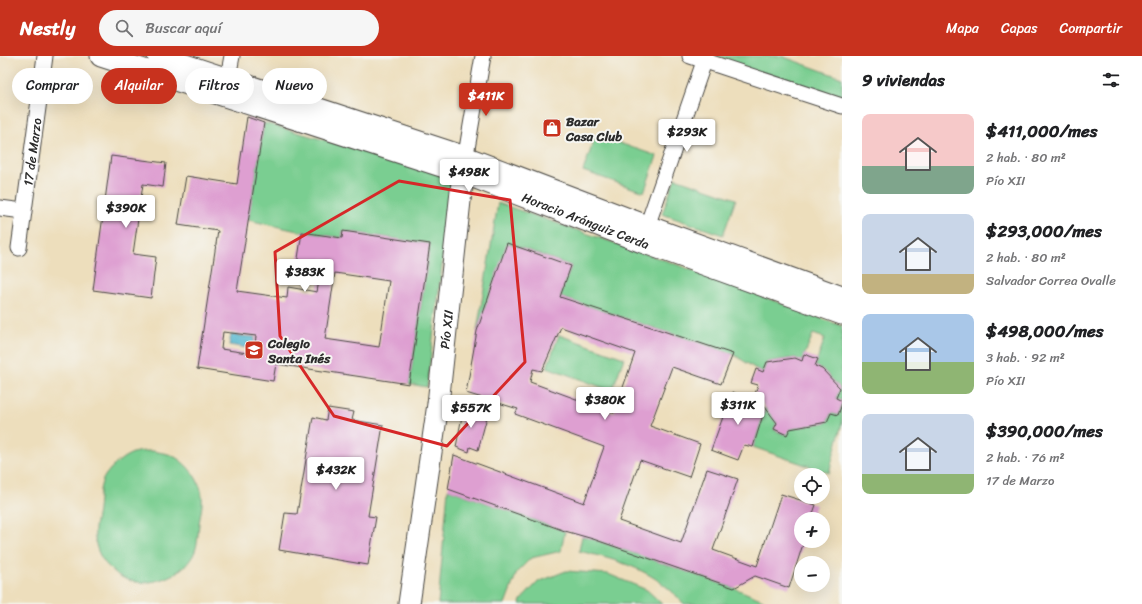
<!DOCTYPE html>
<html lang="es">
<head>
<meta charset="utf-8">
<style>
  :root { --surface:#fff; --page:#f6f6f6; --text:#202124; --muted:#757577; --accent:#c8321e }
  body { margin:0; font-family:Sriracha,sans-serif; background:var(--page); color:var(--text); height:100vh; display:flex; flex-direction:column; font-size:15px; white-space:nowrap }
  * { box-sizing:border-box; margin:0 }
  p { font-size:13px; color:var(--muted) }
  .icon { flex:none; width:22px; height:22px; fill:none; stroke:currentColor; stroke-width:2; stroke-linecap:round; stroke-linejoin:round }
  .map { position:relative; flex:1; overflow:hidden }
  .panel { display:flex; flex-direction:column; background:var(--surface); width:300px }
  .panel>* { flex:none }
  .guide { position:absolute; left:12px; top:12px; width:380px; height:36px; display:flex; gap:8px }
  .controls { position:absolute; left:794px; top:412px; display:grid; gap:8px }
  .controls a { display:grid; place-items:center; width:36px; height:36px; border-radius:50%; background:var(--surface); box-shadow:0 4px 16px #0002; font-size:20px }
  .price { position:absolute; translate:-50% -34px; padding:0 9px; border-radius:4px; background:#fff; color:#222; font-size:13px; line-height:26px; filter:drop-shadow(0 1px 2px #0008) }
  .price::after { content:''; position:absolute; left:50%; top:24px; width:12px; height:9px; margin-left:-6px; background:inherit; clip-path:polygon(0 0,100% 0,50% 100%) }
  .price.on { background:var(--accent); color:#fff }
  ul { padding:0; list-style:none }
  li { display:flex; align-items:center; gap:12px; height:100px; padding:0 20px }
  li span { display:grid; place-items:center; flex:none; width:112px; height:80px; border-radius:8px; color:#555 }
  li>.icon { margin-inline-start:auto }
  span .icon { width:48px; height:48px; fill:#fffc; stroke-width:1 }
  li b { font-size:17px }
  h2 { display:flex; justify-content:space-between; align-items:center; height:48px; padding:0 20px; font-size:17px }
  .pill { padding:0 14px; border-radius:18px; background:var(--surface); box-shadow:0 4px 16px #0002; font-size:14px; line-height:36px }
  .pill.on { background:var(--accent); color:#fff }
  header { display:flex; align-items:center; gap:24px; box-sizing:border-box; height:56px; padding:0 20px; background:var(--accent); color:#fff }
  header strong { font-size:19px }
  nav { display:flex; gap:22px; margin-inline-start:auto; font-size:14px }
  .search { width:280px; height:36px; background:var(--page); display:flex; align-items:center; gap:10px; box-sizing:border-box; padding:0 14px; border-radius:22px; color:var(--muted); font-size:15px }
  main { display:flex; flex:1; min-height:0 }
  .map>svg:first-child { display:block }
  .green { fill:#7ace91; stroke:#527c5e }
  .water { fill:#4eb4cd; stroke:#3c707c }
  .building { fill:#de9fd1; fill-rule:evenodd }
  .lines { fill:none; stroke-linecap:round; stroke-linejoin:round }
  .street-casing { stroke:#484641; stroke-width:17 }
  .secondary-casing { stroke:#484641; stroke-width:23 }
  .street { stroke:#fff; stroke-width:15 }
  .secondary { stroke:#fff; stroke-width:21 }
  .marked { fill:none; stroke:#d62828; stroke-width:3; stroke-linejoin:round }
  .labels { text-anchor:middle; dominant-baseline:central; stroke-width:4; stroke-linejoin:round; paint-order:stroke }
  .poi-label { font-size:13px; font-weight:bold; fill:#2b2b2b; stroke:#f6f6f2; text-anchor:start }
  .street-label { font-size:13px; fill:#2b2b2b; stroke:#f6f6f2 }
</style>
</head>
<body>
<header>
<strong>Nestly</strong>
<div class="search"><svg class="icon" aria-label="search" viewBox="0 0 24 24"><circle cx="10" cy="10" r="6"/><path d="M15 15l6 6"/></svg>Buscar aquí</div>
<nav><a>Mapa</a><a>Capas</a><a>Compartir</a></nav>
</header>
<main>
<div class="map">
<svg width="842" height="548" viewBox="0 0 842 548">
  <rect width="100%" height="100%" fill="#f6f6f2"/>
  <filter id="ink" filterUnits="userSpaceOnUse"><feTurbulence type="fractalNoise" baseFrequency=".025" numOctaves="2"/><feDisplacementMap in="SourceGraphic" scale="8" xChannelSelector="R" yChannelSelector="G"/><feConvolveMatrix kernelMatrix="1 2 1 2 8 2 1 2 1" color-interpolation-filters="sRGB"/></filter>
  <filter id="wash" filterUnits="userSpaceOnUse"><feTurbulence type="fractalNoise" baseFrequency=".012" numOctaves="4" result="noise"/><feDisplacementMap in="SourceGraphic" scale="16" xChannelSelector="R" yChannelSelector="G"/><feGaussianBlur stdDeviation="0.9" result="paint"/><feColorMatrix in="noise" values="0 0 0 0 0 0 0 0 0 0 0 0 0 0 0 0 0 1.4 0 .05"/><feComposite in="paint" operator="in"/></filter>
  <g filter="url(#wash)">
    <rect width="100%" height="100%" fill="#eddebc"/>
    <path class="green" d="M709,0h72l61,22v22z
      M264,67l189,53 -26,211 -18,-3 21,-140 -87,-13 -1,7 -40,-6 -54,-12z
      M596,79l61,21 -13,36 -61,-21z
      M675,122l61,21 -13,36 -61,-21z
      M498,147l172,59 172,64v75l-6,-3 4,-10 -18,-19 -7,-3 10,-28 -12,-4 -11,27 -7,-3 -28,4 -4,10 -7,-3 -23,-15 -173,-57 11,-31 -63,-23 -31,88z
      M559,279l65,23 -12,33 -65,-24z
      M842,348v19l-13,50 -76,-26 12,-39 12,15 -3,7 13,5 3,-6 37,-7 4,-9 7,2z
      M153,395c5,1 10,2 15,3 16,5 33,25 34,43 1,8 -2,19 -3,27 -1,8 -1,17 -3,24 -6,23 -38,37 -59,34 -22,-3 -41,-23 -42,-45 -1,-9 2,-19 3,-27 1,-9 1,-20 4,-28 4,-12 23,-28 35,-30 5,-1 11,-1 16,-1z
      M448,433l117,42 -4,20 -30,7 -14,14 -12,32h-67z
      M582,480l11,3 141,49 29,12 5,4h-84c-29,-34 -63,-43 -105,-53z
      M566,515l42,3 39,16 15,14h-142l1,-4 17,-18z"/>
    <path class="water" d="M231,279l24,2 -1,12 -25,-4z"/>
    <g id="blocks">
      <path class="building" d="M247,61l17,6 -27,168 50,7 1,-11 29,5 4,-23 -24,-4 5,-33 40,6 1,-7 87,13 -21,140 -133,-20 -3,17 -76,-12 21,-138 -40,-6 8,-49 51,8zM335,217l54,8 -10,66 -54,-8zM223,276l33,4 -2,18 -33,-5z
        M111,100l55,7 -3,24 -20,-3 -10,70 23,3 -5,41 -58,-8z
        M507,187l64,23 -11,31 173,57 -12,30 -49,-17 -22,59 50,18 -11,33 -49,-17 -21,61 62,22 26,-74 31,10 -25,71 44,16 24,-72 35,11 -5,14h-10v22h3l-15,47 -34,-12 -21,12 -141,-49 -28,-8 -117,-42 6,-34 130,48 20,-56 -89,-33 3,-5 -52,-16 11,-62zM561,271l74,26 -21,60 -84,-31 3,-13 9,2z
        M804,298l14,5 -3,7 7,3 18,19 -4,10 6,3v3l-4,11 -7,-2 -4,9 -37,7 -3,6 -13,-6 3,-6 -22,-29 3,-9 -7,-2 5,-14 7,3 4,-10 28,-4 7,3z
        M732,336l23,8 9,12 -11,35 -9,-2 -6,15 -27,-10z
        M464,350l24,7 -10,37 -8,-3 -1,5 -13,-5z
        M328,352l26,4 -2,8 31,5 -15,91 8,1 -8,48 -89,-15 6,-37 12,1 16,-97 13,3z"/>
    </g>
  </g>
  <g filter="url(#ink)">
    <use href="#blocks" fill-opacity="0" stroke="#484641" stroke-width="1"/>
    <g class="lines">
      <defs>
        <g id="street">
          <path d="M690,0l152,50"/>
          <path d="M226,32l6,-32"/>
          <path d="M464,110l19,-110"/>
          <path d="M0,152l23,3"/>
          <path d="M644,179l62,-179"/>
          <path id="s1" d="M19,192l26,-192"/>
        </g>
        <g id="secondary">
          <path id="s2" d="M101,0l362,117 179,69 200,72"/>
          <path d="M158,0l307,101 182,69 195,71"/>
          <path id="s3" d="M409,548l29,-200 25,-231"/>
        </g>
      </defs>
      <use href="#street" class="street-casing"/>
      <use href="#secondary" class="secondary-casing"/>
      <use href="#street" class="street"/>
      <use href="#secondary" class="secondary"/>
    </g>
  </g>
  <path class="marked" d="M399,125l111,19 15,162 -78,84 -113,-30 -54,-80 -5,-84z"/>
  <defs>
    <symbol id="shop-square" viewBox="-11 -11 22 22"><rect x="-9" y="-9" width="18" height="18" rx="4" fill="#c8321e" stroke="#f6f6f2"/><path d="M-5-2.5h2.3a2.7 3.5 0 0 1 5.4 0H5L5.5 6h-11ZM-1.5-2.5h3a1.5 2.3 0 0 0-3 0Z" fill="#fff"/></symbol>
    <symbol id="school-square" viewBox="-11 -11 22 22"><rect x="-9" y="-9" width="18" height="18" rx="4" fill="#c8321e" stroke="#f6f6f2"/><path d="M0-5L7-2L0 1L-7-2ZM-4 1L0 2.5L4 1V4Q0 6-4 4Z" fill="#fff"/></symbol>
  </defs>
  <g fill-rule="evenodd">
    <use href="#shop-square" x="541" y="61" width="22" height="22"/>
    <use href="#school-square" x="243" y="283" width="22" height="22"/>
  </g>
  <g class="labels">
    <g class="poi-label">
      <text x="566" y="65">Bazar<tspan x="566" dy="15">Casa Club</tspan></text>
      <text x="268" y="287">Colegio<tspan x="268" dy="15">Santa Inés</tspan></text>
    </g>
    <g class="street-label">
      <text stroke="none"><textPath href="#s1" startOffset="97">17 de Marzo</textPath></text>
      <text stroke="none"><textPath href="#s2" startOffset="512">Horacio Aránguiz Cerda</textPath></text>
      <text stroke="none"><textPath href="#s3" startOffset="277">Pío XII</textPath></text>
    </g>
  </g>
</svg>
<div class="controls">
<a><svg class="icon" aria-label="locate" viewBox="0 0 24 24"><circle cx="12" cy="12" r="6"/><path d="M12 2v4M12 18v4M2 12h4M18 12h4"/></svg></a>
<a>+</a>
<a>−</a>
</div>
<b class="price on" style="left:486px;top:61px">$411K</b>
<b class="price" style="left:687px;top:97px">$293K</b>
<b class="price" style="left:469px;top:137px">$498K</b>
<b class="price" style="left:126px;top:173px">$390K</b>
<b class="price" style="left:305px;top:237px">$383K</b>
<b class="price" style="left:605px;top:365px">$380K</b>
<b class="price" style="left:738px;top:370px">$311K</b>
<b class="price" style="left:471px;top:373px">$557K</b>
<b class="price" style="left:336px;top:435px">$432K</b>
<div class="guide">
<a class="pill">Comprar</a>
<a class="pill on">Alquilar</a>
<a class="pill">Filtros</a>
<a class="pill">Nuevo</a>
</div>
</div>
<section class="panel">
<h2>9 viviendas<svg class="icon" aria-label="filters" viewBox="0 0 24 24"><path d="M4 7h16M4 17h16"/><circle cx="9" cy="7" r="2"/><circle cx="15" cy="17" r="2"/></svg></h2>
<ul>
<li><span style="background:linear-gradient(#f6c9c9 65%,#7fa58c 0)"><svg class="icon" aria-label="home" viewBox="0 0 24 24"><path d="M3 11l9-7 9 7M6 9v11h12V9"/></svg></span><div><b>$411,000/mes</b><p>2 hab. · 80 m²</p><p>Pío XII</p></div></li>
<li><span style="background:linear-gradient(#c9d6e8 75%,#c2b280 0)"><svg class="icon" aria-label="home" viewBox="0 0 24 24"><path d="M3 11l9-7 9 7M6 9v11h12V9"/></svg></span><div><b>$293,000/mes</b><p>2 hab. · 80 m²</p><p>Salvador Correa Ovalle</p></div></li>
<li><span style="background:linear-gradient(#a9c7e8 60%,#8fb573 0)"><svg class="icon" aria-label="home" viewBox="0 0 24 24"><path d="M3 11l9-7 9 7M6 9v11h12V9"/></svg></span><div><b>$498,000/mes</b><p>3 hab. · 92 m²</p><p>Pío XII</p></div></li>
<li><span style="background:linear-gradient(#c9d6e8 75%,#8fb573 0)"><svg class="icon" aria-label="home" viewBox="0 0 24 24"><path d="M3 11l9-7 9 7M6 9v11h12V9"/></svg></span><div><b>$390,000/mes</b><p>2 hab. · 76 m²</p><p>17 de Marzo</p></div></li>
</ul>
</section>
</main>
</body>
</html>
